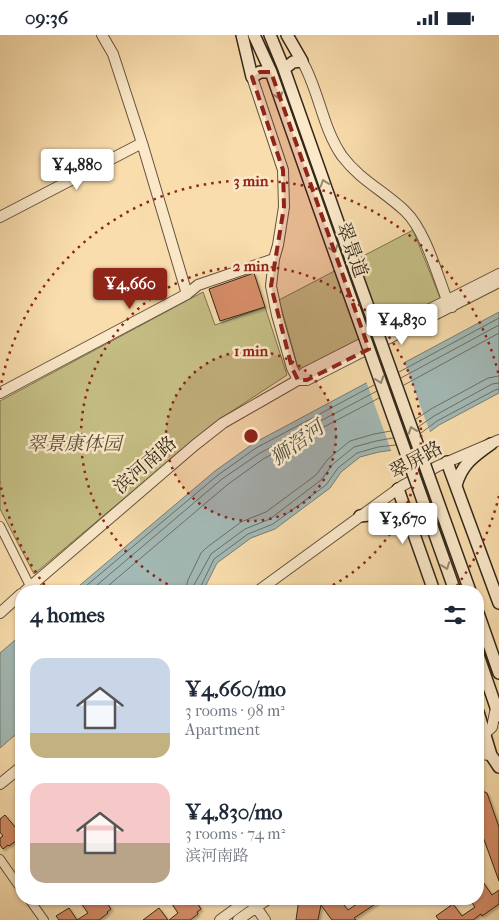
<!DOCTYPE html>
<html lang="en">
<head>
<meta charset="utf-8">
<style>
  :root { --surface:#fff; --page:#f6f6f7; --text:#1f2937; --muted:#747a83; --accent:#8f2418 }
  body { margin:0; font-family:"IM FELL French Canon","Noto Serif SC",serif; background:var(--page); color:var(--text); height:100vh; display:flex; flex-direction:column; font-size:19px; white-space:nowrap }
  * { box-sizing:border-box; margin:0 }
  p { font-size:16px; color:var(--muted) }
  .icon { flex:none; width:28px; height:28px; fill:none; stroke:currentColor; stroke-width:2; stroke-linecap:round; stroke-linejoin:round }
  .map { position:relative; flex:1; overflow:hidden }
  .details { position:absolute; left:15px; top:550px; width:469px; height:320px; display:flex; flex-direction:column; background:var(--surface); border-radius:20px; box-shadow:0 1px 4px #0004 }
  .details>* { flex:none }
  .price { position:absolute; translate:-50% -42px; padding:0 11px; border-radius:5px; background:#fff; color:#222; font-size:16px; line-height:32px; filter:drop-shadow(0 1px 2px #0008) }
  .price::after { content:''; position:absolute; left:50%; top:30px; width:15px; height:11px; margin-left:-8px; background:inherit; clip-path:polygon(0 0,100% 0,50% 100%) }
  .price.current { background:var(--accent); color:#fff }
  ul { padding:0; list-style:none }
  li { display:flex; align-items:center; gap:15px; height:125px; padding:0 15px }
  li span { display:grid; place-items:center; flex:none; width:140px; height:100px; border-radius:15px; color:#555 }
  li>.icon { margin-inline-start:auto }
  span .icon { width:60px; height:60px; fill:#fffc; stroke-width:1 }
  li b { font-size:21px }
  h2 { display:flex; justify-content:space-between; align-items:center; height:60px; padding:0 15px; font-size:21px }
  .status { display:flex; justify-content:space-between; align-items:center; height:35px; padding:0 25px; background:var(--surface); direction:ltr }
  .status svg { height:14px; fill:currentColor }
  .map>svg:first-child { display:block }
  .green { fill:#c5bf85; stroke:#7c7350 }
  .water { fill:#a3b9b5; stroke:#767f77 }
  .pier { fill:#f9ddad }
  .lines { fill:none; stroke-linecap:round; stroke-linejoin:round }
  .shore { stroke:#6a7068; stroke-width:1 }
  .building { fill:#d68d68; stroke:#32271a; filter:url(#shadow) }
  .minor-casing { stroke:#64543f; stroke-width:10 }
  .tertiary-casing { stroke:#64543f; stroke-width:12 }
  .secondary-casing { stroke:#32271a; stroke-width:14 }
  .minor { stroke:#fbe9ca; stroke-width:8 }
  .tertiary { stroke:#fbe9ca; stroke-width:10 }
  .secondary { stroke:#fbe9ca; stroke-width:11 }
  .secondary-bridge-casing { stroke:#32271a; stroke-width:14; stroke-linecap:butt }
  .secondary-bridge { stroke:#fbe9ca; stroke-width:11 }
  .oneway { stroke:#968872 }
  .marked { fill:#8f2418; fill-opacity:0.2; stroke:#8f2418; stroke-width:4; stroke-dasharray:10 6; stroke-linejoin:round }
  .ring { fill:none; stroke:#8f2418; stroke-width:2.5; stroke-dasharray:2.5 5 }
  .labels { text-anchor:middle; dominant-baseline:central; stroke-width:5; stroke-linejoin:round; paint-order:stroke }
  .street-label { font-size:19px; fill:#32271a; stroke:#fbe9ca }
  .park-label { font-size:19px; font-style:italic; fill:#574d35; stroke:#fbe9ca }
  .water-label { font-size:20px; font-style:italic; fill:#545348; stroke:#fbe9ca }
  .centre { fill:#8f2418; stroke:#fbe9ca; stroke-width:2.5 }
  .ring-label { font-size:15px; text-anchor:middle; font-weight:bold; fill:#8f2418; stroke:#fbe9ca; stroke-width:5; stroke-linejoin:round; paint-order:stroke }
</style>
</head>
<body>
<div class="status"><b>09:36</b><svg viewBox="0 0 49 12"><path d="M0 12V9h3v3zM5 12V6h3v6zM10 12V3h3v9zM15 12V0h3v12zM26 1h20v11H26zM47 4h2v5h-2z"/></svg></div>
<div class="map">
<svg width="499" height="885" viewBox="0 0 499 885">
  <defs>
    <filter id="shadow"><feDropShadow dx="2" dy="2" stdDeviation="1" flood-color="#0004"/></filter>
  </defs>
  <rect width="100%" height="100%" fill="#f9ddad"/>
  <filter id="stains"><feTurbulence type="fractalNoise" baseFrequency=".004" numOctaves="4"/><feColorMatrix values="0 0 0 0 .2 0 0 0 0 .09 0 0 0 0 .02 0 0 0 .5 -.17"/></filter>
  <radialGradient id="worn" r=".72"><stop offset=".6" stop-color="#630" stop-opacity="0"/><stop offset="1" stop-color="#630" stop-opacity=".3"/></radialGradient>
  <path class="green" d="M413,195l28,70 -142,71 -20,-71z
    M203,257l12,33 50,-18 22,68 -73,48 -180,151 -34,-65v-108z"/>
  <path class="water" d="M499,277v81l-60,32 -31,23 -29,4 -19,5 -19,15 -11,16 -55,41 -24,9 -34,25 -14,28h-130l142,-120 39,-28z
    M21,600v95l-21,18v-95z"/>
  <path class="pier" d="M404,326l27,74 -22,15 -17,3 -26,-72z"/>
  <g class="lines">
    <path class="shore" d="M399,337l100,-54
      M401,343l98,-53
      M404,350l95,-52
      M416,384l15,-10 57,-31 11,-2
      M418,392l16,-11 58,-32 7,-1
      M421,398l16,-12 58,-31 4,-1
      M80,556l138,-116 38,-27 118,-63
      M90,556l132,-112 38,-26 117,-62
      M102,556l125,-106 36,-26 116,-61
      M185,556l3,-11 13,-27 5,-5 35,-26 25,-10 50,-37 12,-16 22,-18 24,-7 17,-3
      M193,556l1,-6 17,-31 34,-25 25,-10 51,-39 12,-16 21,-17 22,-6 17,-3
      M199,556l1,-3 14,-29 34,-25 25,-10 53,-39 12,-17 19,-15 21,-6 18,-2"/>
  </g>
  <path class="building" d="M254,238l11,34 -45,14 -11,-32z
    M478,754l9,4 12,34v54l-21,-58z
    M5,780l10,12 6,-5v15l-12,9 -1,-1 -5,4 -3,-4v-7l3,-2 -3,-4v-13z
    M483,847l9,13 7,-5v14l-17,12 -1,-2 -8,6h-34l-3,-4 17,-12 9,12 13,-9 -6,-8h9v-13z
    M78,864h18l4,5 5,-4 6,9 -4,3 1,1 -9,7h-40l-3,-4 13,-8 8,12 11,-7z
    M173,864h13l4,6 6,-4 5,8 -4,3 1,2 -8,6h-21l9,-7 -8,-12z
    M299,864h40l9,11 16,-11h19l-29,19 2,2h-24l-11,-15 -3,15h-22z
    M159,873l9,12h-25z"/>
  <g class="lines">
    <defs>
      <path id="minor" d="M0,491l30,60
        M0,824l21,30
        M29,864l15,21"/>
      <path id="tertiary" d="M102,0l11,19 29,89 45,151
        M302,26c17,29 20,66 40,95 18,24 42,35 63,55 20,19 32,63 42,89l5,7
        M252,42l31,93 1,37 -6,38 -4,14 -3,27 6,29 15,53 6,12
        M0,182l142,-74
        M298,345h9l192,-98
        M0,358l187,-99 11,-9 76,-26
        M25,556l170,-146 28,-22 75,-43 6,-7 195,-99
        M258,556l144,-105 36,-20 61,-26
        M0,578l21,-19
        M478,705l14,-13 4,-19
        M478,719l13,1
        M0,749l21,-17
        M253,868l12,17
        M220,885l29,-21
        M238,885l30,-21"/>
      <path id="secondary" d="M242,0l10,42 8,-5h11
        M254,0l17,37 69,196
        M270,0l14,34 68,193
        M284,34l9,-7 9,-1 -15,-26
        M447,427l52,141
        M456,451c5,-21 18,-30 35,-42
        M398,454l36,102
        M360,481c19,-2 34,-5 50,8
        M478,578l21,60
        M478,620l21,61
        M478,677l13,43 8,12"/>
    </defs>
    <use href="#minor" class="minor-casing"/>
    <use href="#tertiary" class="tertiary-casing"/>
    <use href="#secondary" class="secondary-casing"/>
    <use href="#minor" class="minor"/>
    <use href="#tertiary" class="tertiary"/>
    <use href="#secondary" class="secondary"/>
    <defs>
      <path id="secondary-bridge" d="M352,227l118,329
        M340,233l115,323"/>
    </defs>
    <use href="#secondary-bridge" class="secondary-bridge-casing"/>
    <use href="#secondary-bridge" class="secondary-bridge"/>
  </g>
  <defs><path id="oneway-chevron" d="M-2-3.5L2.5 0L-2 3.5" fill="none" stroke-width="1.6" stroke-linecap="round" stroke-linejoin="round" transform="scale(1.25)"/></defs>
  <g class="oneway">
    <use href="#oneway-chevron" transform="translate(279 61) rotate(70)"/>
    <use href="#oneway-chevron" transform="translate(324 148) rotate(-109)"/>
    <use href="#oneway-chevron" transform="translate(334 214) rotate(70)"/>
    <use href="#oneway-chevron" transform="translate(380 345) rotate(70)"/>
    <use href="#oneway-chevron" transform="translate(412 395) rotate(-110)"/>
    <use href="#oneway-chevron" transform="translate(446 531) rotate(70)"/>
  </g>
  <path class="marked" d="M260,37h11l98,277 -62,31h-9l-6,-12 -21,-82 13,-79 -1,-37 -31,-93z"/>
  <circle cx="251" cy="401" r="85" fill="#8f2418" fill-opacity=".12"/>
  <g class="ring">
    <circle cx="251" cy="401" r="85"/>
    <path d="M181 556A170 170 0 1 1 321 556"/>
    <path d="M499 461A255 255 0 0 1 453 556M49 556A255 255 0 0 1 0 447M0 355A255 255 0 0 1 499 341"/>
  </g>
  <g class="labels">
    <g class="street-label">
      <text transform="translate(352 215) rotate(70)">翠景道</text>
      <text transform="translate(416 425) rotate(-29)">翠屏路</text>
      <text transform="translate(145 430) rotate(-41)">滨河南路</text>
    </g>
    <g class="park-label">
      <text x="74" y="409">翠景康体园</text>
    </g>
    <g class="water-label">
      <text transform="translate(297 408) rotate(-36)">狮滘河</text>
    </g>
  </g>
  <circle cx="251" cy="401" r="8" class="centre"/>
  <g class="ring-label">
    <text x="251" y="151">3 min</text>
    <text x="251" y="236">2 min</text>
    <text x="251" y="321">1 min</text>
  </g>
  <rect width="100%" height="100%" filter="url(#stains)"/>
  <rect width="100%" height="100%" fill="url(#worn)"/>
</svg>
<b class="price" style="left:77px;top:156px">¥4,880</b>
<b class="price current" style="left:130px;top:275px">¥4,660</b>
<b class="price" style="left:402px;top:311px">¥4,830</b>
<b class="price" style="left:403px;top:510px">¥3,670</b>
<section class="details">
<h2>4 homes<svg class="icon" aria-label="filters" viewBox="0 0 24 24"><path d="M4 7h16M4 17h16"/><circle cx="9" cy="7" r="2"/><circle cx="15" cy="17" r="2"/></svg></h2>
<ul>
<li><span style="background:linear-gradient(#c9d6e8 75%,#c2b280 0)"><svg class="icon" aria-label="home" viewBox="0 0 24 24"><path d="M3 11l9-7 9 7M6 9v11h12V9"/></svg></span><div><b>¥4,660/mo</b><p>3 rooms · 98 m²</p><p>Apartment</p></div></li>
<li><span style="background:linear-gradient(#f6c9c9 60%,#b9a48a 0)"><svg class="icon" aria-label="home" viewBox="0 0 24 24"><path d="M3 11l9-7 9 7M6 9v11h12V9"/></svg></span><div><b>¥4,830/mo</b><p>3 rooms · 74 m²</p><p>滨河南路</p></div></li>
</ul>
</section>
</div>
</body>
</html>
